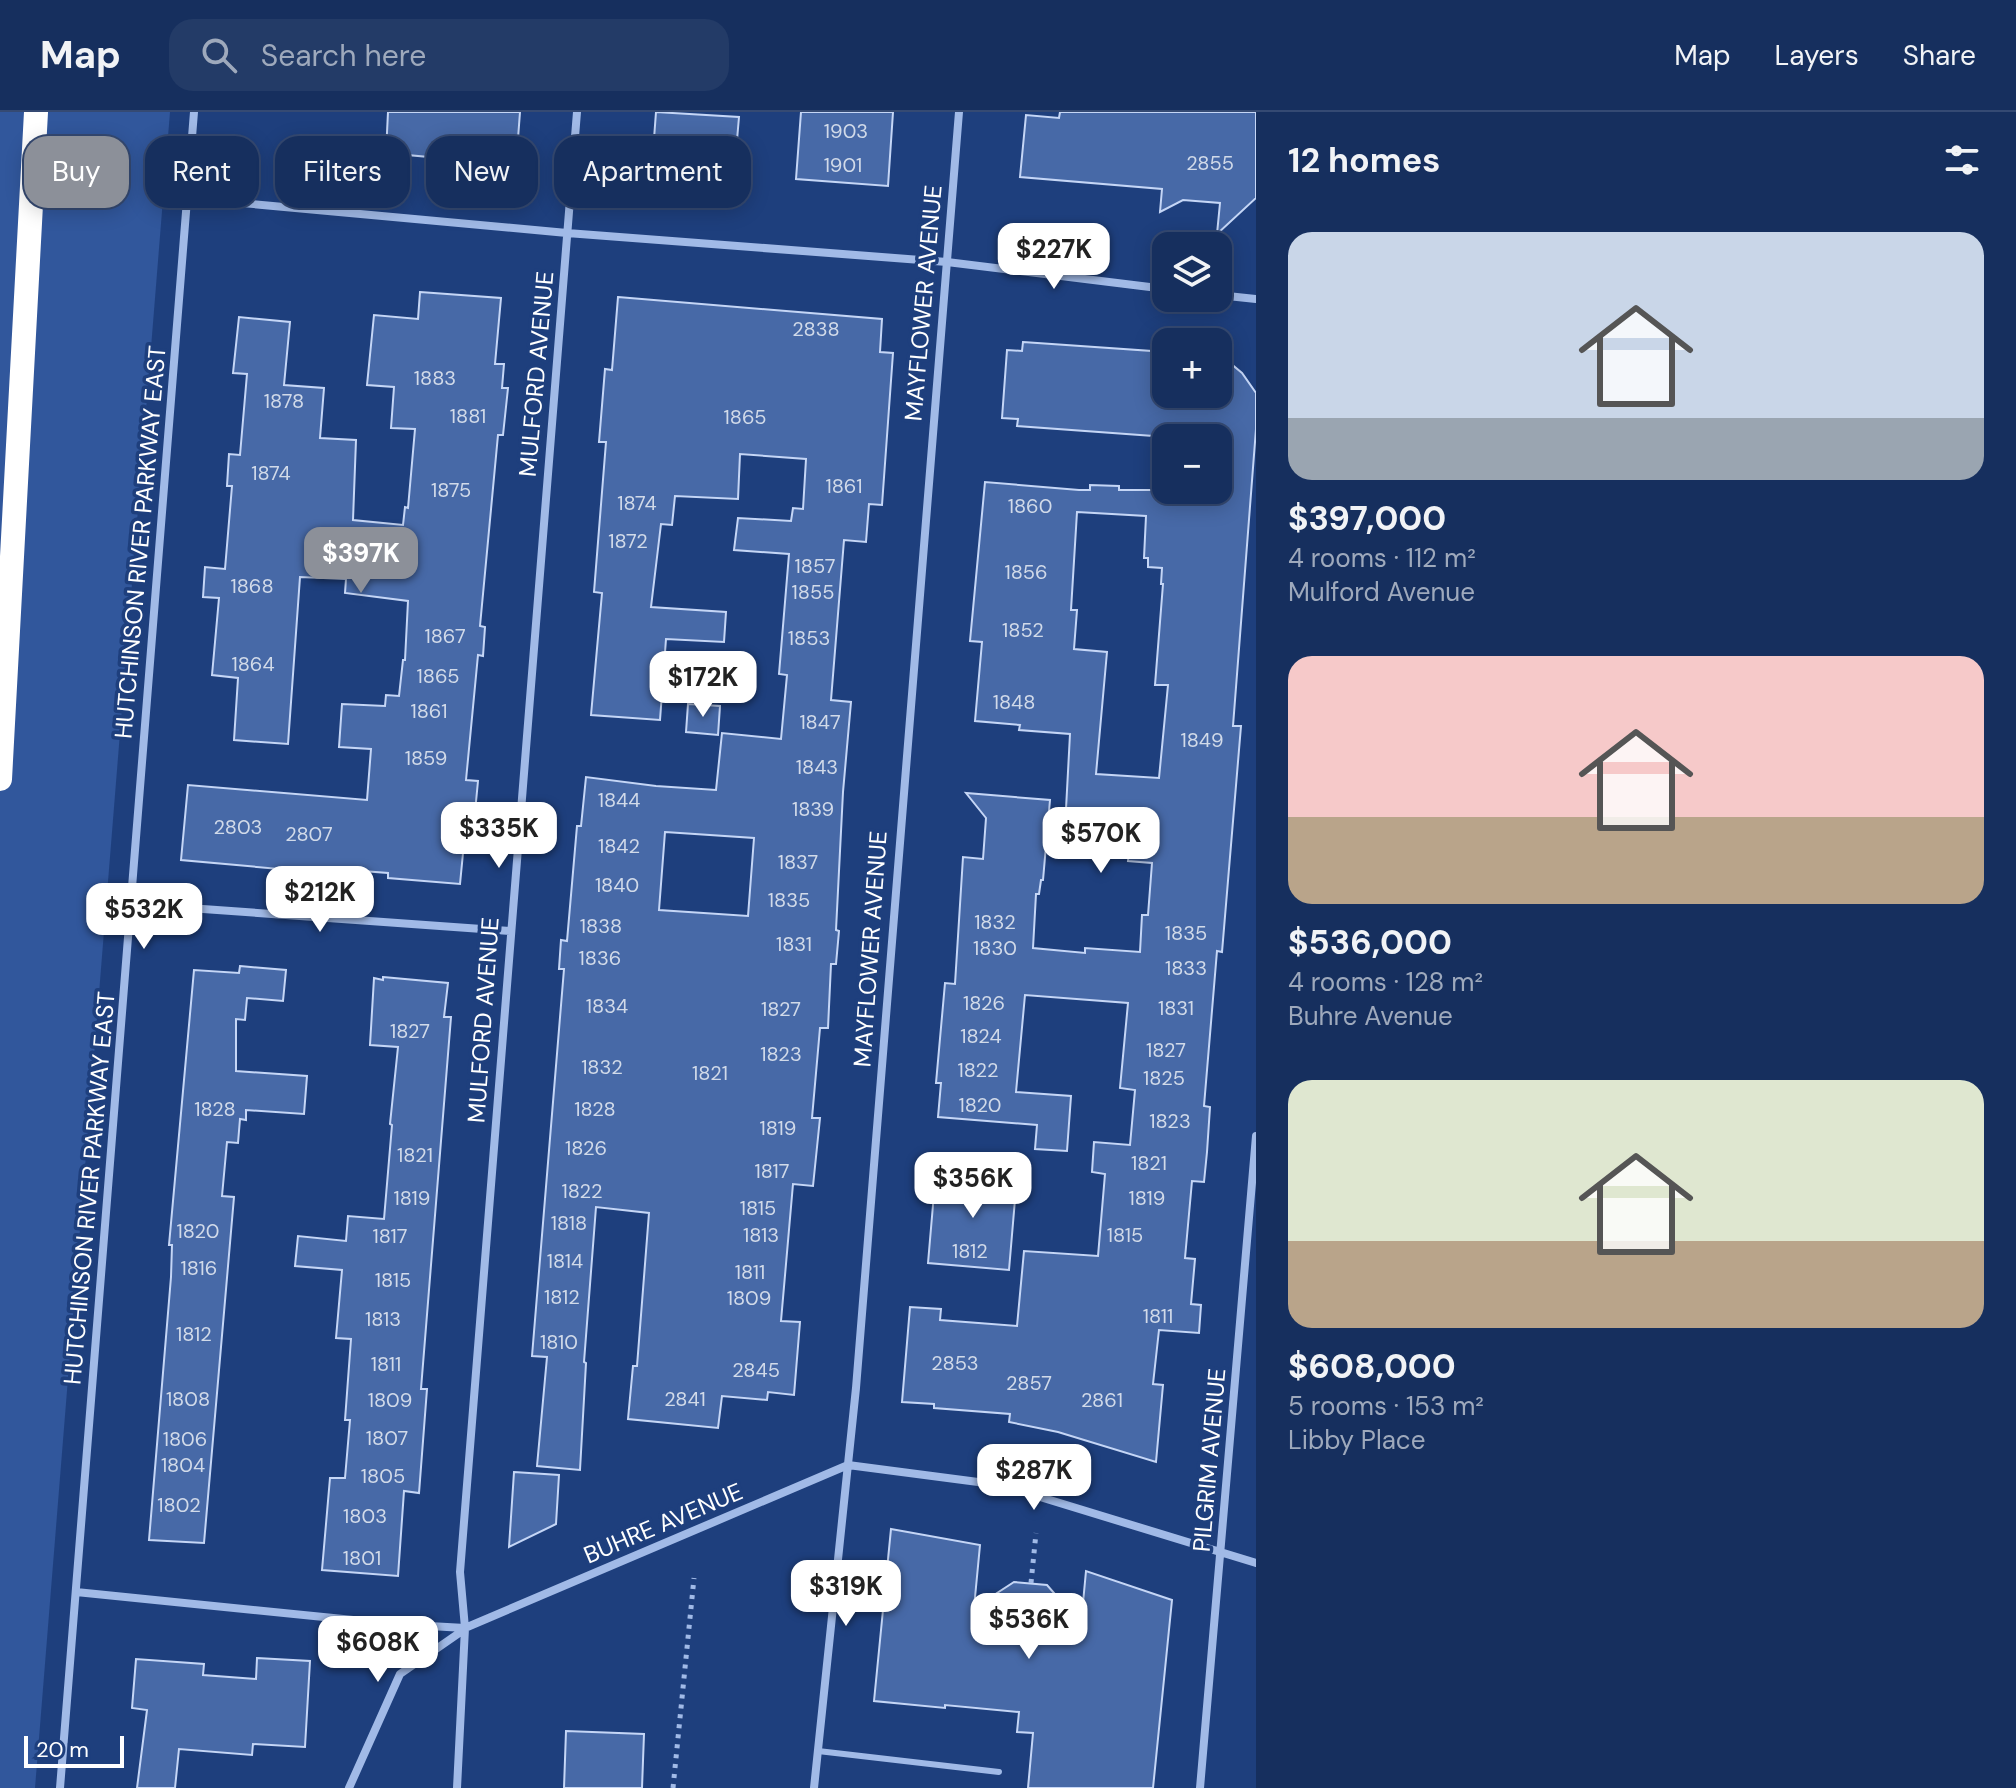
<!DOCTYPE html>
<html lang="en">
<head>
<meta charset="utf-8">
<style>
  :root { --surface:#162f5e; --page:#233b67; --text:#f1f3f6; --muted:#9ea9bc; --line:#354a73; --accent:#8c9099 }
  body { margin:0; font-family:"DM Sans",sans-serif; background:var(--page); color:var(--text); height:100vh; display:flex; flex-direction:column; font-size:30px; white-space:nowrap }
  * { box-sizing:border-box; margin:0 }
  p { font-size:26px; color:var(--muted) }
  .icon { flex:none; width:44px; height:44px; fill:none; stroke:currentColor; stroke-width:2; stroke-linecap:round; stroke-linejoin:round }
  .map { position:relative; flex:1; overflow:hidden }
  .panel { display:flex; flex-direction:column; background:var(--surface); width:760px }
  .panel>* { flex:none }
  .banner { position:absolute; left:24px; top:24px; width:760px; height:72px; display:flex; gap:16px }
  .fabs { position:absolute; left:1152px; top:120px; display:grid; gap:16px }
  .fabs a { display:grid; place-items:center; width:80px; height:80px; border-radius:16px; background:var(--surface); box-shadow:0 4px 20px #0003,0 0 0 2px var(--line); font-size:40px }
  .scale { position:absolute; left:24px; bottom:20px; width:100px; box-sizing:border-box; padding-left:8px; border:4px solid #fff; border-top:0; font-size:22px; line-height:28px; white-space:nowrap; color:#fff; -webkit-text-stroke:6px #1e3f7d; paint-order:stroke }
  .price { position:absolute; translate:-50% -68px; padding:0 18px; border-radius:16px; background:#fff; color:#222; font-size:26px; line-height:52px; filter:drop-shadow(0 2px 4px #0008) }
  .price::after { content:''; position:absolute; left:50%; top:48px; width:24px; height:18px; margin-left:-12px; background:inherit; clip-path:polygon(0 0,100% 0,50% 100%) }
  .price.active { background:var(--accent); color:#fff }
  ul { padding:0; list-style:none }
  li { display:grid; align-content:center; gap:16px; height:424px; padding:0 32px }
  li span { display:grid; place-items:center; height:248px; border-radius:24px; color:#555 }
  li>.icon { margin-inline-start:auto }
  span .icon { width:144px; height:144px; fill:#fffc; stroke-width:1 }
  li b { font-size:34px }
  h2 { display:flex; justify-content:space-between; align-items:center; height:96px; padding:0 32px; font-size:34px }
  .chip { padding:0 28px; border-radius:24px; background:var(--surface); box-shadow:0 4px 20px #0003,0 0 0 2px var(--line); font-size:28px; line-height:72px }
  .chip.active { background:var(--accent); color:#fff }
  header { display:flex; align-items:center; gap:48px; box-sizing:border-box; height:112px; padding:0 40px; background:var(--surface); border-bottom:2px solid var(--line) }
  header strong { font-size:38px }
  nav { display:flex; gap:44px; margin-inline-start:auto; font-size:28px }
  .search { width:560px; height:72px; background:var(--page); display:flex; align-items:center; gap:20px; box-sizing:border-box; padding:0 28px; border-radius:24px; color:var(--muted); font-size:30px }
  main { display:flex; flex:1; min-height:0 }
  .map>svg:first-child { display:block }
  .green { fill:#31579c }
  .building { fill:#4769a7; stroke:#c5d6f6; stroke-width:2; fill-rule:evenodd }
  .lines { fill:none; stroke-linecap:round; stroke-linejoin:round }
  .path { stroke:#a1bae7; stroke-width:5; stroke-dasharray:4 6; stroke-linecap:butt }
  .lane { stroke:#a1bae7; stroke-width:6 }
  .street { stroke:#a1bae7; stroke-width:8 }
  .highway { stroke:#fff; stroke-width:24 }
  .labels { text-anchor:middle; dominant-baseline:central; stroke-width:7; stroke-linejoin:round; paint-order:stroke }
  .number-label { font-size:20px; fill:#d1dae9 }
  .street-label { font-size:24px; fill:#fff; stroke:#1e3f7d }
</style>
</head>
<body>
<header>
<strong>Map</strong>
<div class="search"><svg class="icon" aria-label="search" viewBox="0 0 24 24"><circle cx="10" cy="10" r="6"/><path d="M15 15l6 6"/></svg>Search here</div>
<nav><a>Map</a><a>Layers</a><a>Share</a></nav>
</header>
<main>
<div class="map">
<svg width="1256" height="1676" viewBox="0 0 1256 1676">
  <rect width="100%" height="100%" fill="#1e3f7d"/>
  <path class="green" d="M0,0h170l-135,1676h-35z"/>
  <path class="building" d="M388,0h132l-4,53 -130,-12z
    M656,0l83,5 -6,69 -82,-7z
    M801,0h92l-5,74 -92,-7z
    M1060,0h196v86l-39,36 3,-31 -37,-3 -23,12 2,-23 -142,-12 6,-62 33,3z
    M420,180l81,6 -6,66h9l-2,24h6l-5,47h-5l-18,191 5,1 -2,29 -5,-1 -12,125 12,1 -3,31h-8l-7,72 -72,-6v-5l-65,-5v5l-142,-13 7,-75 179,15 4,-51 -32,-2 3,-43 43,2 1,-11 13,1 4,-36h2l3,-59 -63,-8 1,-14 -46,-2 -12,167 -54,-4 4,-62 -26,-3 7,-77 -16,-1 2,-30 20,2 7,-83h-5l2,-32 11,1 7,-81 -14,-1 6,-56 51,5 -6,63 40,3 -4,50 36,2 -3,80 50,5 2,-18 3,1 7,-79 -24,-1 3,-41 -27,-2 7,-70 44,4z
    M618,185l264,22 -2,33 13,1 -11,152 -13,-1 -3,38 -22,-2 -13,160 20,2 -8,90 -7,138 3,1 -3,33h-5l-3,64h-8l-8,90h8l-7,68 -20,-2 -12,137 19,1 -6,73 -26,-3 -1,8 -45,-4 -4,32 -90,-9 5,-53h4l12,-153 -53,-6 -12,155 2,1 -6,107 -43,-4 10,-109 -15,-1 32,-387h-5l2,-29 6,1 10,-115h4l5,-49 70,9 60,4 6,-57 59,6 6,-64 -8,-1 10,-120 -55,-4 4,-32 53,3 2,-13 10,1 3,-50 -66,-5 -2,45 -63,-3 -3,29 -11,-1 -10,83 75,5 -2,30 -58,-3 -6,81 -69,-5 11,-122 -8,-1 12,-150h-7l6,-73 7,1zM665,720l89,6 -6,78 -89,-6z
    M1023,230l143,10v42h52v-41l24,20 14,20v36l-23,297h8l-19,226 -5,-1 -13,155 6,1 -3,45 -3,30 -12,-1 -7,77 10,1 -4,45 10,1 -2,28 -40,-3 -6,54 10,1 -7,77 -98,-30 -49,-10 1,-8 -76,-6v-4l-32,-2 8,-95 31,2 -1,11 77,6 7,-75 74,5 7,-82 -13,-2 2,-30 36,3 5,-55 -15,-2 8,-85 -103,-8 -9,97 55,4 -4,55 -32,-2 2,-24 -99,-8 3,-34h-5l9,-100 10,1 8,-127 20,2 3,-41 -20,-25 84,7 -7,80h-2l-2,14h-3l-3,54 52,5v-5l55,4 2,-37h6l4,-52 -24,-2 4,-48 -66,-4 4,-75 -51,-4 1,-5 -45,-4 7,-79 -12,-1 15,-159 94,8h11v-5l29,1v4h99v-52h-37l-164,-12 1,-7 -16,-1 5,-68 15,1zM1077,400l69,4 -2,42h4v9l14,1 -1,16h2l-8,101h13l-9,93 -63,-4 11,-122 -33,-3 3,-39h-6z
    M688,592l32,2 -2,29 -32,-3z
    M240,854l46,4 -3,31 -36,-3 -2,22 -9,-1v52l71,5 -3,38 -58,-4v10l-6,-1 -2,24 -11,-1 -5,54 12,1 -30,346 -55,-3 22,-263 1,-32h-3l25,-275 45,3z
    M383,865l65,6 -4,34h7l-30,372h6l-8,104 -15,-2 -6,85 -76,-6 8,-92h15l5,-58h-5l6,-81 -15,-1 6,-68 -47,-4 3,-30 48,5 2,-25 36,3 8,-94 -2,-1 8,-77 -28,-2 4,-67 9,2z
    M936,1058l81,6 -8,94 -81,-7z
    M514,1360l45,3 -3,49 -47,23z
    M891,1417l89,16 -6,63 40,-26 33,3 34,39 5,-53 86,29 -19,188h-125l5,-55 -16,-1 2,-20 -74,-7v3l-71,-7z
    M257,1546l53,3 -5,86 -52,-3 -1,11 -73,-6 -4,39h-38l10,-78 -15,-2 4,-49 68,5 -1,11 53,4z
    M566,1619l78,3 -2,54h-78z"/>
  <g class="lines">
    <path class="path" d="M1031,1471l5,-50
      M673,1676l21,-210"/>
    <path class="lane" d="M818,1639l181,21"/>
    <path class="street" d="M187,86l380,35 380,29 219,27
      M1218,183l38,4
      M132,792l378,27
      M76,1480l317,32 72,4 383,-163 153,20 255,78
      M60,1676l134,-1676
      M349,1676l51,-114 65,-45
      M457,1676l8,-160 -5,-56 117,-1460
      M814,1676l42,-400 103,-1276
      M1200,1676l56,-652"/>
    <path class="highway" d="M0,667l36,-667"/>
  </g>
  <g class="labels">
    <g class="number-label">
      <text x="846" y="19">1903</text>
      <text x="1210" y="51">2855</text>
      <text x="843" y="53">1901</text>
      <text x="816" y="217">2838</text>
      <text x="435" y="266">1883</text>
      <text x="284" y="289">1878</text>
      <text x="468" y="304">1881</text>
      <text x="745" y="305">1865</text>
      <text x="271" y="361">1874</text>
      <text x="844" y="374">1861</text>
      <text x="451" y="378">1875</text>
      <text x="637" y="391">1874</text>
      <text x="1030" y="394">1860</text>
      <text x="628" y="429">1872</text>
      <text x="815" y="454">1857</text>
      <text x="1026" y="460">1856</text>
      <text x="252" y="474">1868</text>
      <text x="813" y="480">1855</text>
      <text x="1023" y="518">1852</text>
      <text x="445" y="524">1867</text>
      <text x="809" y="526">1853</text>
      <text x="253" y="552">1864</text>
      <text x="438" y="564">1865</text>
      <text x="1014" y="590">1848</text>
      <text x="429" y="599">1861</text>
      <text x="820" y="610">1847</text>
      <text x="1202" y="628">1849</text>
      <text x="426" y="646">1859</text>
      <text x="817" y="655">1843</text>
      <text x="619" y="688">1844</text>
      <text x="813" y="697">1839</text>
      <text x="238" y="715">2803</text>
      <text x="309" y="722">2807</text>
      <text x="619" y="734">1842</text>
      <text x="798" y="750">1837</text>
      <text x="617" y="773">1840</text>
      <text x="789" y="788">1835</text>
      <text x="995" y="810">1832</text>
      <text x="601" y="814">1838</text>
      <text x="1186" y="821">1835</text>
      <text x="794" y="832">1831</text>
      <text x="995" y="836">1830</text>
      <text x="600" y="846">1836</text>
      <text x="1186" y="856">1833</text>
      <text x="984" y="891">1826</text>
      <text x="607" y="894">1834</text>
      <text x="1176" y="896">1831</text>
      <text x="781" y="897">1827</text>
      <text x="410" y="919">1827</text>
      <text x="981" y="924">1824</text>
      <text x="1166" y="938">1827</text>
      <text x="781" y="942">1823</text>
      <text x="602" y="955">1832</text>
      <text x="978" y="958">1822</text>
      <text x="710" y="961">1821</text>
      <text x="1164" y="966">1825</text>
      <text x="980" y="993">1820</text>
      <text x="215" y="997">1828</text>
      <text x="595" y="997">1828</text>
      <text x="1170" y="1009">1823</text>
      <text x="778" y="1016">1819</text>
      <text x="586" y="1036">1826</text>
      <text x="415" y="1043">1821</text>
      <text x="1149" y="1051">1821</text>
      <text x="772" y="1059">1817</text>
      <text x="582" y="1079">1822</text>
      <text x="412" y="1086">1819</text>
      <text x="1147" y="1086">1819</text>
      <text x="758" y="1096">1815</text>
      <text x="569" y="1111">1818</text>
      <text x="198" y="1119">1820</text>
      <text x="761" y="1123">1813</text>
      <text x="1125" y="1123">1815</text>
      <text x="390" y="1124">1817</text>
      <text x="970" y="1139">1812</text>
      <text x="565" y="1149">1814</text>
      <text x="199" y="1156">1816</text>
      <text x="750" y="1160">1811</text>
      <text x="393" y="1168">1815</text>
      <text x="562" y="1185">1812</text>
      <text x="749" y="1186">1809</text>
      <text x="1158" y="1204">1811</text>
      <text x="383" y="1207">1813</text>
      <text x="194" y="1222">1812</text>
      <text x="559" y="1230">1810</text>
      <text x="955" y="1251">2853</text>
      <text x="386" y="1252">1811</text>
      <text x="756" y="1258">2845</text>
      <text x="1029" y="1271">2857</text>
      <text x="188" y="1287">1808</text>
      <text x="685" y="1287">2841</text>
      <text x="390" y="1288">1809</text>
      <text x="1102" y="1288">2861</text>
      <text x="387" y="1326">1807</text>
      <text x="185" y="1327">1806</text>
      <text x="183" y="1353">1804</text>
      <text x="383" y="1364">1805</text>
      <text x="179" y="1393">1802</text>
      <text x="365" y="1404">1803</text>
      <text x="362" y="1446">1801</text>
    </g>
    <g class="street-label">
      <text transform="translate(923 191) rotate(-85)">MAYFLOWER AVENUE</text>
      <text transform="translate(536 262) rotate(-85)">MULFORD AVENUE</text>
      <text transform="translate(140 430) rotate(-85)">HUTCHINSON RIVER PARKWAY EAST</text>
      <text transform="translate(870 837) rotate(-86)">MAYFLOWER AVENUE</text>
      <text transform="translate(483 908) rotate(-86)">MULFORD AVENUE</text>
      <text transform="translate(89 1076) rotate(-85)">HUTCHINSON RIVER PARKWAY EAST</text>
      <text transform="translate(1209 1348) rotate(-85)">PILGRIM AVENUE</text>
      <text transform="translate(663 1411) rotate(-23)">BUHRE AVENUE</text>
    </g>
  </g>
</svg>
<div class="fabs">
<a><svg class="icon" aria-label="layers" viewBox="0 0 24 24"><path d="M12 4l9 5-9 5-9-5zM3 14l9 5 9-5"/></svg></a>
<a>+</a>
<a>−</a>
</div>
<div class="scale">20 m</div>
<b class="price" style="left:1054px;top:179px">$227K</b>
<b class="price active" style="left:361px;top:483px">$397K</b>
<b class="price" style="left:703px;top:607px">$172K</b>
<b class="price" style="left:499px;top:758px">$335K</b>
<b class="price" style="left:1101px;top:763px">$570K</b>
<b class="price" style="left:320px;top:822px">$212K</b>
<b class="price" style="left:144px;top:839px">$532K</b>
<b class="price" style="left:973px;top:1108px">$356K</b>
<b class="price" style="left:1034px;top:1400px">$287K</b>
<b class="price" style="left:846px;top:1516px">$319K</b>
<b class="price" style="left:1029px;top:1549px">$536K</b>
<b class="price" style="left:378px;top:1572px">$608K</b>
<div class="banner">
<a class="chip active">Buy</a>
<a class="chip">Rent</a>
<a class="chip">Filters</a>
<a class="chip">New</a>
<a class="chip">Apartment</a>
</div>
</div>
<section class="panel">
<h2>12 homes<svg class="icon" aria-label="filters" viewBox="0 0 24 24"><path d="M4 7h16M4 17h16"/><circle cx="9" cy="7" r="2"/><circle cx="15" cy="17" r="2"/></svg></h2>
<ul>
<li><span style="background:linear-gradient(#c9d6e8 75%,#9aa5b1 0)"><svg class="icon" aria-label="home" viewBox="0 0 24 24"><path d="M3 11l9-7 9 7M6 9v11h12V9"/></svg></span><div><b>$397,000</b><p>4 rooms · 112 m²</p><p>Mulford Avenue</p></div></li>
<li><span style="background:linear-gradient(#f6c9c9 65%,#b9a48a 0)"><svg class="icon" aria-label="home" viewBox="0 0 24 24"><path d="M3 11l9-7 9 7M6 9v11h12V9"/></svg></span><div><b>$536,000</b><p>4 rooms · 128 m²</p><p>Buhre Avenue</p></div></li>
<li><span style="background:linear-gradient(#dfe7d0 65%,#b9a48a 0)"><svg class="icon" aria-label="home" viewBox="0 0 24 24"><path d="M3 11l9-7 9 7M6 9v11h12V9"/></svg></span><div><b>$608,000</b><p>5 rooms · 153 m²</p><p>Libby Place</p></div></li>
</ul>
</section>
</main>
</body>
</html>
